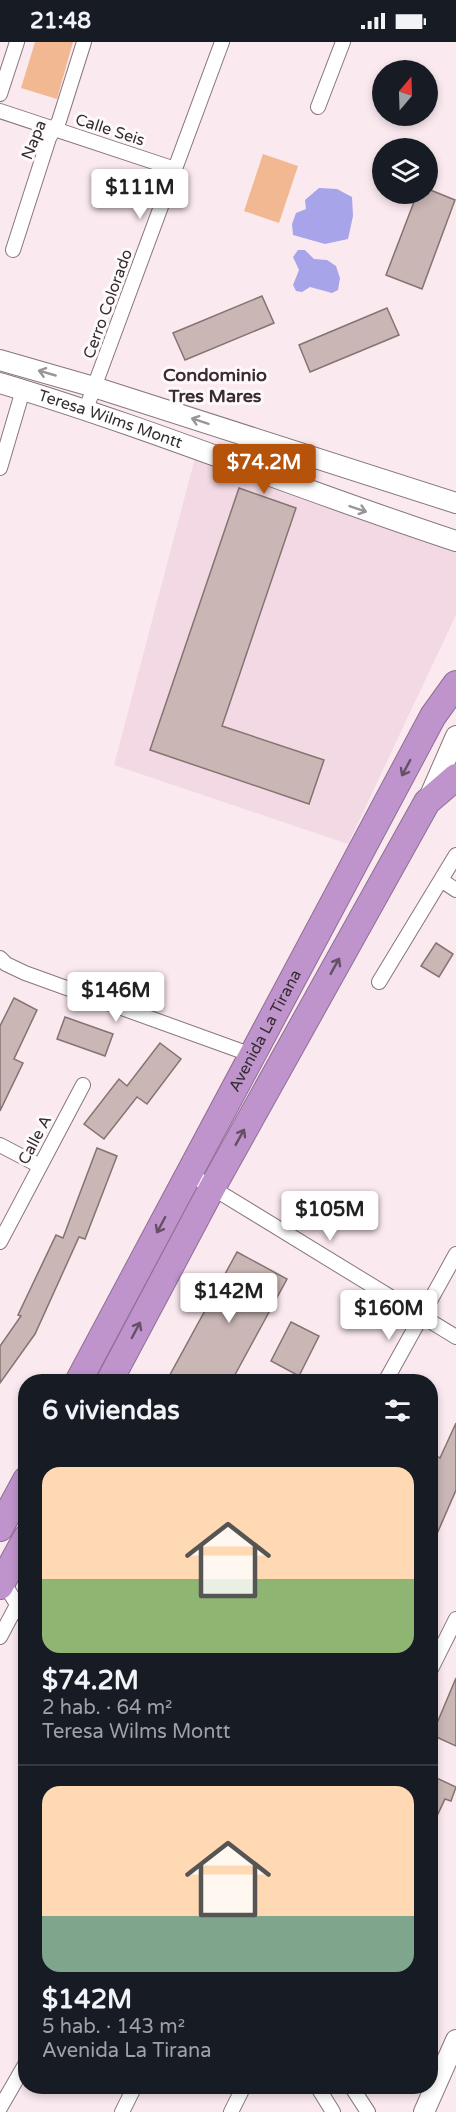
<!DOCTYPE html>
<html lang="es">
<head>
<meta charset="utf-8">
<style>
  :root { --surface:#171b24; --page:#20242c; --text:#f1f3f6; --muted:#9ea1a6; --line:#363941; --accent:#b45309 }
  body { margin:0; font-family:"Varela Round",sans-serif; background:var(--page); color:var(--text); height:100vh; display:flex; flex-direction:column; font-size:22px; white-space:nowrap }
  * { box-sizing:border-box; margin:0 }
  p { font-size:20px; color:var(--muted) }
  .icon { flex:none; width:33px; height:33px; fill:none; stroke:currentColor; stroke-width:2; stroke-linecap:round; stroke-linejoin:round }
  .map { position:relative; flex:1; overflow:hidden }
  .drawer { position:absolute; left:18px; top:1332px; width:420px; height:720px; display:flex; flex-direction:column; background:var(--surface); border-radius:24px; box-shadow:0 3px 9px #0003 }
  .drawer>* { flex:none }
  .needle { width:39px; rotate:19deg }
  .buttons { position:absolute; left:372px; top:18px; display:grid; gap:12px }
  .buttons a { display:grid; place-items:center; width:66px; height:66px; border-radius:50%; background:var(--surface); box-shadow:0 3px 9px #0003; font-size:30px }
  .price { position:absolute; translate:-50% -51px; padding:0 14px; border-radius:6px; background:#fff; color:#222; font-size:20px; line-height:39px; filter:drop-shadow(0 2px 3px #0008) }
  .price::after { content:''; position:absolute; left:50%; top:36px; width:18px; height:14px; margin-left:-9px; background:inherit; clip-path:polygon(0 0,100% 0,50% 100%) }
  .price.current { background:var(--accent); color:#fff }
  ul { padding:0; list-style:none }
  li { display:grid; align-content:center; gap:12px; height:318px; padding:0 24px }
  li+li { border-top:2px solid var(--line) }
  li span { display:grid; place-items:center; height:186px; border-radius:18px; color:#555 }
  li>.icon { margin-inline-start:auto }
  span .icon { width:108px; height:108px; fill:#fffc; stroke-width:1 }
  li b { font-size:26px }
  h2 { display:flex; justify-content:space-between; align-items:center; height:72px; padding:0 24px; font-size:26px }
  .status { display:flex; justify-content:space-between; align-items:center; height:42px; padding:0 30px; background:var(--surface); direction:ltr }
  .status svg { height:16px; fill:currentColor }
  .map>svg:first-child { display:block }
  .built { fill:#f2d9e4 }
  .green { fill:#f2b892 }
  .water { fill:#a8a4e9 }
  .building { fill:#c9b6b5; stroke:#857372; stroke-width:1.5 }
  .lines { fill:none; stroke-linecap:round; stroke-linejoin:round }
  .street-casing { stroke:#86767d; stroke-width:16 }
  .secondary-casing { stroke:#86767d; stroke-width:22 }
  .highway-casing { stroke:#8e6f95; stroke-width:28 }
  .street { stroke:#fff; stroke-width:14 }
  .secondary { stroke:#fff; stroke-width:20 }
  .highway { stroke:#bf93cc; stroke-width:26 }
  .oneway { stroke:#999697 }
  .oneway2 { stroke:#645166 }
  .labels { text-anchor:middle; dominant-baseline:central; stroke-width:6; stroke-linejoin:round; paint-order:stroke }
  .street-label { font-size:16px; fill:#332d2f; stroke:#fefafc }
  .neighbourhood-label { font-size:18px; font-weight:bold; fill:#3a2c32; stroke:#fefafc }
</style>
</head>
<body>
<div class="status"><b>21:48</b><svg viewBox="0 0 49 12"><path d="M0 12V9h3v3zM5 12V6h3v6zM10 12V3h3v9zM15 12V0h3v12zM26 1h20v11H26zM47 4h2v5h-2z"/></svg></div>
<div class="map">
<svg width="456" height="2070" viewBox="0 0 456 2070">
  <rect width="100%" height="100%" fill="#fbe9f0"/>
  <path class="built" d="M195,416l261,92v65l-108,229 -234,-79z"/>
  <path class="green" d="M35,0h38l-16,57 -36,-11z
    M263,112l35,12 -19,57 -35,-12z"/>
  <path class="water" d="M319,146l18,1 15,8 1,19 -5,23 -23,5 -32,-9 -1,-11 4,-11 10,-4 -1,-9z
    M298,208h7l9,9 13,1 9,6 4,12 -2,12 -6,3 -22,-6 -8,5 -6,-1 -3,-6 6,-15 -6,-13z"/>
  <path class="building" d="M428,147l27,11 -33,89 -36,-14 31,-81h11z
    M262,254l12,27 -89,37 -12,-27z
    M387,266l12,27 -89,37 -11,-27z
    M239,446l57,20 -74,218 102,34 -15,44 -159,-54z
    M436,901l17,11 -14,23 -18,-11z
    M14,956l23,12 -23,49 9,4 -23,48v-85z
    M65,975l48,17 -8,22 -48,-17z
    M160,1001l21,16 -34,45 -10,-7 -33,42 -20,-15 35,-45 8,7z
    M97,1106l20,8 -32,83 -6,-2 -44,97 -35,49v-37l21,-30 -3,-1 38,-80 7,3z
    M237,1210l50,27 -56,103h-65z
    M291,1280l28,14 -20,40 -28,-15z
    M456,1381v67l-26,60v-60l5,-11 -5,-2v-7l7,-14 3,2z
    M456,1636v68l-24,-11z
    M430,1733l26,12 -5,14 -6,-2 -15,32z"/>
  <g class="lines">
    <defs>
      <path id="street" d="M0,52l17,-52
        M318,65l25,-65
        M0,69l175,58
        M13,208l36,-112 10,-17 25,-79
        M86,367l136,-367
        M0,426l23,-78
        M441,838l15,10
        M0,916l6,6 19,9 227,82
        M379,940l77,-127
        M0,1103l40,21
        M188,1131l268,164
        M0,1200l83,-157
        M385,1340l71,-128
        M2,1538l24,39
        M0,1595l17,-32
        M430,1629l26,-52
        M317,2044l16,26
        M351,2044l17,26
        M0,2066l26,-45
        M122,2070l13,-26
        M231,2070l13,-26"/>
      <g id="secondary">
        <path d="M0,318l94,27 362,116"/>
        <path id="s1" d="M0,341c154,46 303,108 456,158"/>
        <path d="M428,758l28,-64"/>
        <path d="M424,2070l32,-72"/>
      </g>
      <g id="highway">
        <path id="s2" d="M78,1340l355,-666 23,-32"/>
        <path d="M109,1340l103,-194 215,-386 29,-25"/>
        <path d="M0,1486l26,-48"/>
        <path d="M0,1544l26,-48"/>
      </g>
    </defs>
    <use href="#street" class="street-casing"/>
    <use href="#secondary" class="secondary-casing"/>
    <use href="#highway" class="highway-casing"/>
    <use href="#street" class="street"/>
    <use href="#secondary" class="secondary"/>
    <use href="#highway" class="highway"/>
  </g>
  <defs><path id="oneway-shaft" d="M-6 0H5M1.5-3L5.5 0L1.5 3" fill="none" stroke-width="1.6" stroke-linecap="round" stroke-linejoin="round" transform="scale(1.5)"/></defs>
  <g class="oneway">
    <use href="#oneway-shaft" transform="translate(47 331) rotate(-164)"/>
    <use href="#oneway-shaft" transform="translate(200 379) rotate(-162)"/>
    <use href="#oneway-shaft" transform="translate(358 467) rotate(19)"/>
  </g>
  <g class="oneway2">
    <use href="#oneway-shaft" transform="translate(406 726) rotate(118)"/>
    <use href="#oneway-shaft" transform="translate(335 924) rotate(-61)"/>
    <use href="#oneway-shaft" transform="translate(240 1095) rotate(-61)"/>
    <use href="#oneway-shaft" transform="translate(161 1183) rotate(118)"/>
    <use href="#oneway-shaft" transform="translate(136 1288) rotate(-62)"/>
  </g>
  <g class="labels">
    <g class="street-label">
      <text transform="translate(110 88) rotate(18)">Calle Seis</text>
      <text transform="translate(34 98) rotate(-68)">Napa</text>
      <text transform="translate(108 262) rotate(-70)">Cerro Colorado</text>
      <text stroke="none"><textPath href="#s1" startOffset="116">Teresa Wilms Montt</textPath></text>
      <text stroke="none"><textPath href="#s2" startOffset="398">Avenida La Tirana</textPath></text>
      <text transform="translate(35 1098) rotate(-62)">Calle A</text>
    </g>
    <g class="neighbourhood-label">
      <text x="215" y="333">Condominio<tspan x="215" dy="21">Tres Mares</tspan></text>
    </g>
  </g>
</svg>
<div class="buttons">
<a><svg class="needle" viewBox="-14 -14 28 28"><path d="M0-13l5 13h-10z" fill="#e53935"/><path d="M0 13l5-13h-10z" fill="#9ea1a6"/></svg></a>
<a><svg class="icon" aria-label="layers" viewBox="0 0 24 24"><path d="M12 4l9 5-9 5-9-5zM3 14l9 5 9-5"/></svg></a>
</div>
<b class="price" style="left:140px;top:178px">$111M</b>
<b class="price current" style="left:264px;top:453px">$74.2M</b>
<b class="price" style="left:116px;top:981px">$146M</b>
<b class="price" style="left:330px;top:1200px">$105M</b>
<b class="price" style="left:229px;top:1282px">$142M</b>
<b class="price" style="left:389px;top:1299px">$160M</b>
<section class="drawer">
<h2>6 viviendas<svg class="icon" aria-label="filters" viewBox="0 0 24 24"><path d="M4 7h16M4 17h16"/><circle cx="9" cy="7" r="2"/><circle cx="15" cy="17" r="2"/></svg></h2>
<ul>
<li><span style="background:linear-gradient(#ffd9b3 60%,#8fb573 0)"><svg class="icon" aria-label="home" viewBox="0 0 24 24"><path d="M3 11l9-7 9 7M6 9v11h12V9"/></svg></span><div><b>$74.2M</b><p>2 hab. · 64 m²</p><p>Teresa Wilms Montt</p></div></li>
<li><span style="background:linear-gradient(#ffd9b3 70%,#7fa58c 0)"><svg class="icon" aria-label="home" viewBox="0 0 24 24"><path d="M3 11l9-7 9 7M6 9v11h12V9"/></svg></span><div><b>$142M</b><p>5 hab. · 143 m²</p><p>Avenida La Tirana</p></div></li>
</ul>
</section>
</div>
</body>
</html>
